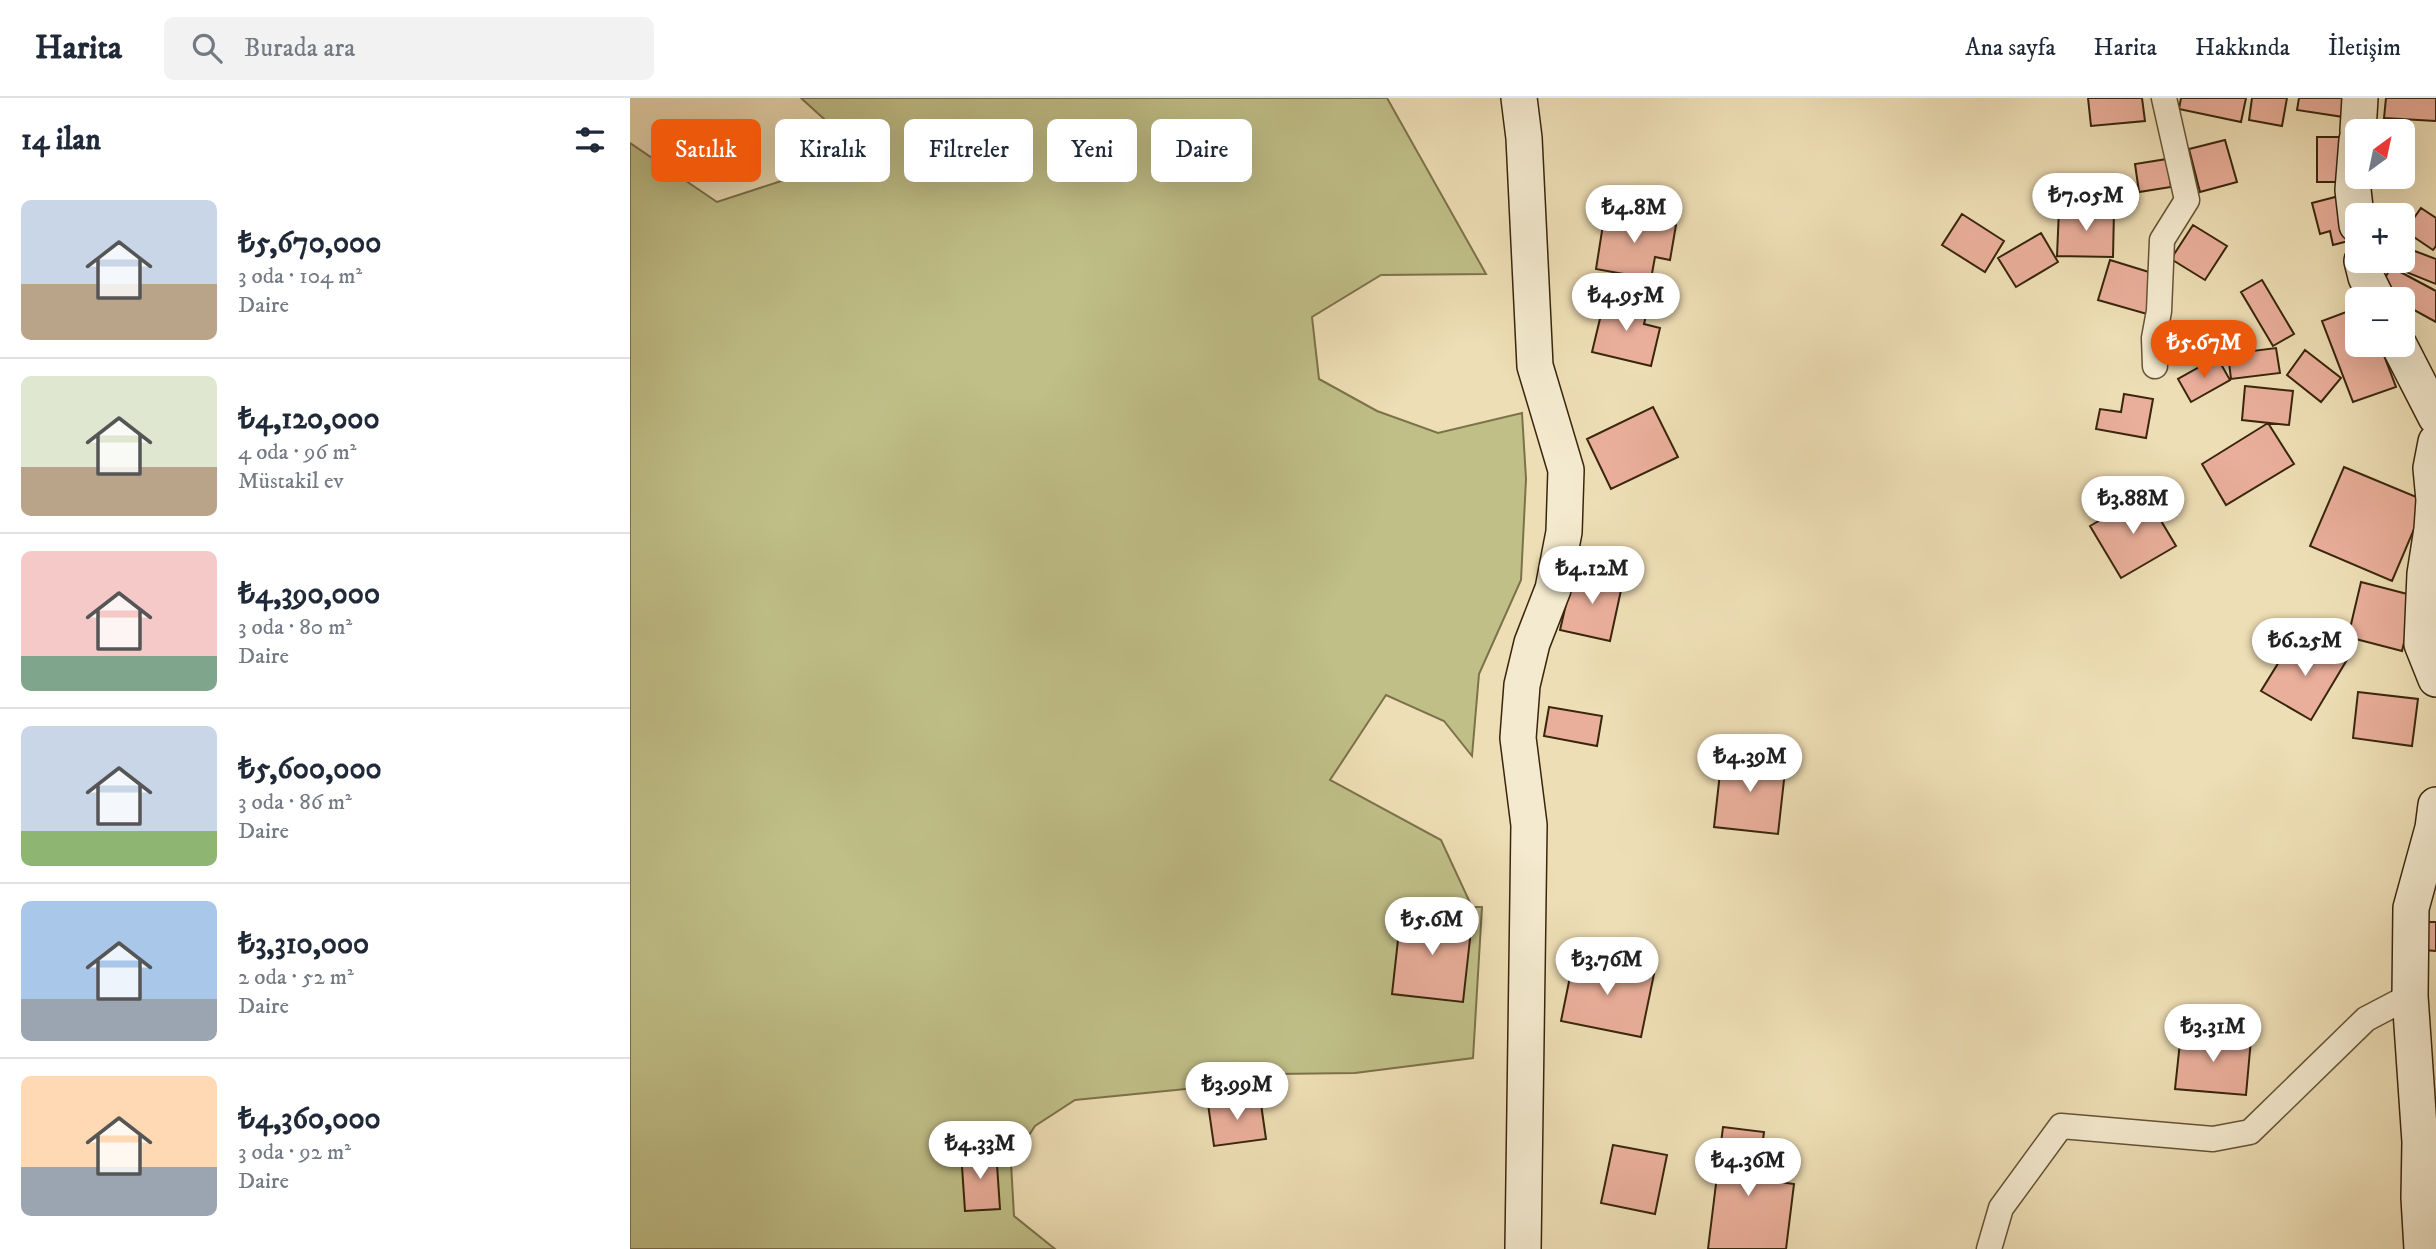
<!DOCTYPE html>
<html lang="tr">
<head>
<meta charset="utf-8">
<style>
  :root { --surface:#fff; --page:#f2f2f3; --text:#1f2937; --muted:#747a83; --line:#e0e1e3; --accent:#ea580c }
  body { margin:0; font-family:"IM FELL DW Pica",serif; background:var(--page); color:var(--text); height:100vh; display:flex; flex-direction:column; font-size:26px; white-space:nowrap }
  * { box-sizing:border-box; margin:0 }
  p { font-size:23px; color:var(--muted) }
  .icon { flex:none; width:38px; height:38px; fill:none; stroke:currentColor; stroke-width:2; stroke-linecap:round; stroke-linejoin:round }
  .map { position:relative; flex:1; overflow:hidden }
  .panel { display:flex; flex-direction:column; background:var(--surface); width:630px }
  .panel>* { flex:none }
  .hud { position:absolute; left:21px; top:21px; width:665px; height:63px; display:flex; gap:14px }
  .needle { width:46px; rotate:33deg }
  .buttons { position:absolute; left:1715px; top:21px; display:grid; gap:14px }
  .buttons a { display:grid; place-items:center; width:70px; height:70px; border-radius:10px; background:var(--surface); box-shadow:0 7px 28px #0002; font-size:35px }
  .price { position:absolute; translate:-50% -60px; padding:0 16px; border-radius:24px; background:#fff; color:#222; font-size:23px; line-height:46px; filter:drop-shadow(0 2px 4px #0008) }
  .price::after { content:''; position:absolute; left:50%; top:42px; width:21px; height:16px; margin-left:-10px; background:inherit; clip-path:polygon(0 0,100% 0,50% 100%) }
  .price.on { background:var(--accent); color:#fff }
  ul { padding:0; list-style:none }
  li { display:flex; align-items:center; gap:21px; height:175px; padding:0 21px }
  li+li { border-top:2px solid var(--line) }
  li span { display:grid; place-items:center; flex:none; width:196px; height:140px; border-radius:10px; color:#555 }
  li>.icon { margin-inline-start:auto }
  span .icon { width:84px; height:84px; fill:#fffc; stroke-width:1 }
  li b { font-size:30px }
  h2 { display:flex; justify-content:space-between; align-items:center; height:84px; padding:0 21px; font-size:30px }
  .tag { padding:0 24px; border-radius:10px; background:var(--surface); box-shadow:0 7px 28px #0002; font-size:24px; line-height:63px }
  .tag.on { background:var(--accent); color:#fff }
  header { display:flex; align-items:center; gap:42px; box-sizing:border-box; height:98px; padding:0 35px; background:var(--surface); border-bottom:2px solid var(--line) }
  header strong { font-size:33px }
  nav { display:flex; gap:38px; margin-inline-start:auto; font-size:24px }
  .search { width:490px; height:63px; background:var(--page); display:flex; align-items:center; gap:18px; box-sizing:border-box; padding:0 24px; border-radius:10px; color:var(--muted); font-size:26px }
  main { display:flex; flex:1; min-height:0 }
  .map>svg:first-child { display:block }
  .green { fill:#c0bf88; stroke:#7c724a; stroke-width:2 }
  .building { fill:#eaaf9b; stroke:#39260c; stroke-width:2 }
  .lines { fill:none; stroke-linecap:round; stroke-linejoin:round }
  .street-casing { stroke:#665436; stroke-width:27 }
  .secondary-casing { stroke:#39260c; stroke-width:38 }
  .street { stroke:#f4eacf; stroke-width:24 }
  .secondary { stroke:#f4eacf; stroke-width:35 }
</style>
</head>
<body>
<header>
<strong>Harita</strong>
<div class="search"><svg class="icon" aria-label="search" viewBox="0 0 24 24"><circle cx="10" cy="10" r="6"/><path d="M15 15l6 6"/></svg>Burada ara</div>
<nav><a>Ana sayfa</a><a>Harita</a><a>Hakkında</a><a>İletişim</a></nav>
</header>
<main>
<section class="panel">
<h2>14 ilan<svg class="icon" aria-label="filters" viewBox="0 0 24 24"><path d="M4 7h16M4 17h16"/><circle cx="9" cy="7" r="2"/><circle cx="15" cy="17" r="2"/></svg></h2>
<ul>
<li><span style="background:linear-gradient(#c9d6e8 60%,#b9a48a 0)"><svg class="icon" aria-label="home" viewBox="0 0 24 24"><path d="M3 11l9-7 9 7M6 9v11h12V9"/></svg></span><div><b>₺5,670,000</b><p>3 oda · 104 m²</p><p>Daire</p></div></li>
<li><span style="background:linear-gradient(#dfe7d0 65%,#b9a48a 0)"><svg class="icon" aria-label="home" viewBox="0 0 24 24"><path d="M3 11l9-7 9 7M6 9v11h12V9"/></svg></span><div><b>₺4,120,000</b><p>4 oda · 96 m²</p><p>Müstakil ev</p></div></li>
<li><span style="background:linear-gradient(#f6c9c9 75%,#7fa58c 0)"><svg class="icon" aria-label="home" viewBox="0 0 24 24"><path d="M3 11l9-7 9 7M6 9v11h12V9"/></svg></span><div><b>₺4,390,000</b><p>3 oda · 80 m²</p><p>Daire</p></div></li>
<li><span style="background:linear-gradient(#c9d6e8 75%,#8fb573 0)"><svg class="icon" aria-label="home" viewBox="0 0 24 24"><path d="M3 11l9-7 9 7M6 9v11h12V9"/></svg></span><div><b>₺5,600,000</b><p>3 oda · 86 m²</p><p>Daire</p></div></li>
<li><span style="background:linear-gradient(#a9c7e8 70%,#9aa5b1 0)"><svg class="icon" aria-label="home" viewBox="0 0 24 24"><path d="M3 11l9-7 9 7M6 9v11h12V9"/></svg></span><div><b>₺3,310,000</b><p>2 oda · 52 m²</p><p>Daire</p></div></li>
<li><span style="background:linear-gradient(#ffd9b3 65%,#9aa5b1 0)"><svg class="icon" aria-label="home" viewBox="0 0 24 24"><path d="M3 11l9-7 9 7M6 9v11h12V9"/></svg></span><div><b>₺4,360,000</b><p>3 oda · 92 m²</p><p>Daire</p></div></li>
</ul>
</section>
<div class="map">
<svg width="1806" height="1151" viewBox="0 0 1806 1151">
  <rect width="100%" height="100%" fill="#eedeb5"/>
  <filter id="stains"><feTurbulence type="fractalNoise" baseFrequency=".00286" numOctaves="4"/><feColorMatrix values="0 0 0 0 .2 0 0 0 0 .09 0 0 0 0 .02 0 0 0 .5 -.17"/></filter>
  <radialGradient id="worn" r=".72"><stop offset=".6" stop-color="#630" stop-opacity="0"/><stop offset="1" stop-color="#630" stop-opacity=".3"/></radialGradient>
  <path class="green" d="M171,0h586l99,176 -105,1 -69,42 7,62 58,32 61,22 84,-20 4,66 -5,101 -42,94 -7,82 -28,-35 -58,-26 -56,85 111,60 31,67h10l-9,151 -118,15 -80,1 -69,13 -131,13 -40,26 -24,37 3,53 41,33h-425v-1106l87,59 95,-31 23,-13v-29z"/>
  <path class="building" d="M1458,0h54l3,23 -54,5z
    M1551,0h65l-5,24 -62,-13z
    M1622,0h35l-5,28 -33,-6z
    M1669,0h54l-3,20 -53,-8z
    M1756,0h50v23l-52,-3z
    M1687,39h27l-1,45h-26z
    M1595,42l12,42 -37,10 -11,-43z
    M1537,61l4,28 -32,5 -4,-28z
    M1709,98l13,44 -19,5 -3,-14 -10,3 -8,-31z
    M1791,110l15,10v28l-3,4 -28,-19z
    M1429,111l55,1 -1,47 -56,-1z
    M975,114l71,13 -6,35 -15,-3 -4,22 -55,-10z
    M1332,116l42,27 -19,31 -43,-27z
    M1563,127l34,21 -22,34 -34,-21z
    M1411,135l17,29 -42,25 -18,-29z
    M1774,149l32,12v25l-40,-16 3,-7h4z
    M1480,162l39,12 -2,42 -49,-14z
    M1761,169l45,24v31l-33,-18v-5h-10l-15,-8z
    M1632,182l32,54 -21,12 -32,-54z
    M975,200l43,10 -4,16 16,4 -9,38 -59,-14z
    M1727,210v37h23l16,42 -43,15 -31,-81z
    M1646,250l4,25 -49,6 -3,-25z
    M1675,252l36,28 -20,24 -34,-27z
    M1587,259l13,23 -39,22 -13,-23z
    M1615,288l48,5 -4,34 -47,-5z
    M1494,296l29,5 -7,39 -50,-9 4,-20 21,3z
    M1023,309l25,50 -67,32 -24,-50z
    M1638,325l26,41 -68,41 -24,-41z
    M1714,369l82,34 -34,80 -82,-35z
    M1515,396l31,52 -55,32 -31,-52z
    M944,472l49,11 -13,60 -50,-11z
    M1731,484l54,14 -13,55 -54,-14z
    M1691,544l27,16 -37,62 -50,-29 29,-47 22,13z
    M1728,594l60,7 -6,47 -59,-8z
    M919,609l53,9 -5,30 -53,-10z
    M1092,657l64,7 -8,72 -64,-7z
    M771,815l71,8 -9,81 -71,-8z
    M1796,824h10v29l-12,-1z
    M944,859l80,17 -13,63 -80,-16z
    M1551,935l70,6 -5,56 -71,-6z
    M630,999l6,42 -52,7 -6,-42z
    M1093,1029l41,5 -6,47 36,5 -8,65h-78z
    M983,1047l54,10 -12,59 -54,-11z
    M366,1052l4,59 -35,2 -4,-59z"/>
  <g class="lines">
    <defs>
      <path id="street" d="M1525,268l-1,-28 5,-27 3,-71 25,-40 -23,-102
        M1359,1151l12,-41 60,-82 152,13 37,-7 116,-113 44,-23"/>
      <path id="secondary" d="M889,0l5,40 11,228 31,104 -2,62 -11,57 -21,54 -10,42 -4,53 11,87 -6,424
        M1728,33l2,-33
        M1727,42l-4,50 4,35
        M1732,163l4,16 11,22
        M1769,247l37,72
        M1806,344l-5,26 3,32 -2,29 -7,45 -3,70 14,35
        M1792,1151l-3,-51 1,-56 -10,-146 1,-88 22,-80 3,-23"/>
    </defs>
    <use href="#street" class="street-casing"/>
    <use href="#secondary" class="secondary-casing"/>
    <use href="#street" class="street"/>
    <use href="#secondary" class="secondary"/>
  </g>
  <rect width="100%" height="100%" filter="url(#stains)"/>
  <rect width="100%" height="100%" fill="url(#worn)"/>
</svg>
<div class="buttons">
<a><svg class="needle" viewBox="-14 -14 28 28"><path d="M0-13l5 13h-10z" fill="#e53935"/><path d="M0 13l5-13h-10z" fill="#747a83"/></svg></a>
<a>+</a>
<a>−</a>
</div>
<b class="price" style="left:1456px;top:135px">₺7.05M</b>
<b class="price" style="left:1004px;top:147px">₺4.8M</b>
<b class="price" style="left:996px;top:235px">₺4.95M</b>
<b class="price on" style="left:1574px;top:282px">₺5.67M</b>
<b class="price" style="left:1503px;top:438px">₺3.88M</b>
<b class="price" style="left:962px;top:508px">₺4.12M</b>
<b class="price" style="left:1675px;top:580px">₺6.25M</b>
<b class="price" style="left:1120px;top:696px">₺4.39M</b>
<b class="price" style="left:802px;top:859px">₺5.6M</b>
<b class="price" style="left:977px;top:899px">₺3.76M</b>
<b class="price" style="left:1583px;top:966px">₺3.31M</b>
<b class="price" style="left:607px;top:1024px">₺3.99M</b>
<b class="price" style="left:350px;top:1083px">₺4.33M</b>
<b class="price" style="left:1118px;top:1100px">₺4.36M</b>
<div class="hud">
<a class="tag on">Satılık</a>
<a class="tag">Kiralık</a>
<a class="tag">Filtreler</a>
<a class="tag">Yeni</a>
<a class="tag">Daire</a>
</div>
</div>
</main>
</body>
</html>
